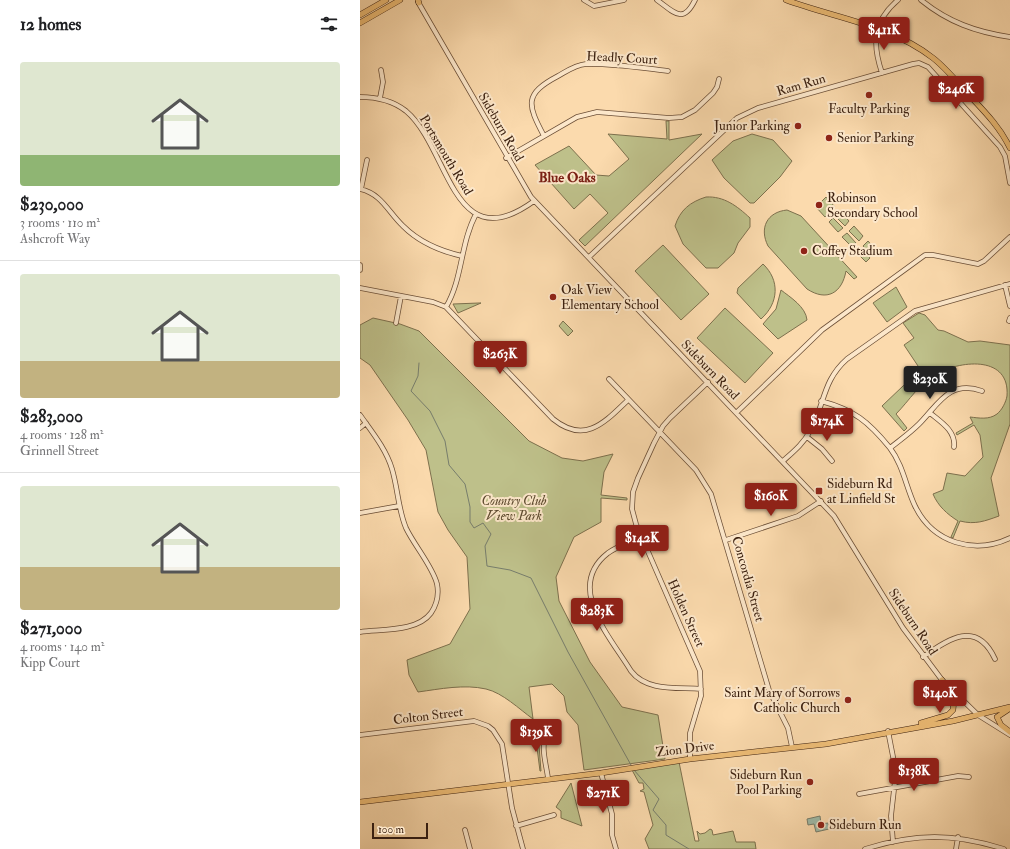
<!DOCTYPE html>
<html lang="en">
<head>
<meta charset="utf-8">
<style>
  :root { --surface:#fff; --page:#f6f6f6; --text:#202124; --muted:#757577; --line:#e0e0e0; --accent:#8f2418 }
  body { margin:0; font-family:"IM FELL Double Pica",serif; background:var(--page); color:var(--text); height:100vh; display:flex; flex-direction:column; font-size:15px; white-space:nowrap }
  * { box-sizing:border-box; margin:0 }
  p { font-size:13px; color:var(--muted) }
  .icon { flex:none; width:22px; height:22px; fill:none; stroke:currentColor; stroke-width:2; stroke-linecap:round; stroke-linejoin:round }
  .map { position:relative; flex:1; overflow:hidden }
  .drawer { display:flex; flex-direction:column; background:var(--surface); width:360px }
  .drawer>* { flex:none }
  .scale { position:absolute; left:12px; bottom:10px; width:56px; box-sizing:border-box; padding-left:4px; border:2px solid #3c2110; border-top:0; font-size:11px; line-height:14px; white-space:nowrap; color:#3c2110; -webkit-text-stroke:3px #fce7ca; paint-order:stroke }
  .price { position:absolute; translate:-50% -34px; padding:0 9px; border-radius:4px; background:var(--accent); color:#fff; font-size:13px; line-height:26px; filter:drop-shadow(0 1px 2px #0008) }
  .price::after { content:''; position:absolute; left:50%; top:24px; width:12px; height:9px; margin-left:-6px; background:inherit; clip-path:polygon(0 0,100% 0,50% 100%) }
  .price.selected { background:#222; color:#fff }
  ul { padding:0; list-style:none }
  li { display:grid; align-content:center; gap:8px; height:212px; padding:0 20px }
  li+li { border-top:1px solid var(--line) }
  li span { display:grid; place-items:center; height:124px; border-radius:4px; color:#555 }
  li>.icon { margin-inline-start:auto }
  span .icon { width:72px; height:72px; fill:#fffc; stroke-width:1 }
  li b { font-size:17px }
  h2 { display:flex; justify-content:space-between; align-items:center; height:48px; padding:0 20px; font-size:17px }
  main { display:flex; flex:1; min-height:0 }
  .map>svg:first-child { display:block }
  .green { fill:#bec08a; stroke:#7d704d }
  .water { fill:#9fbba9; stroke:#777d6c }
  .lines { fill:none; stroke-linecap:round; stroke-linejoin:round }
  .stream { stroke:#777d6c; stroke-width:1 }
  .minor-casing { stroke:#6c4f37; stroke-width:5.5 }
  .major-casing { stroke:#3c2110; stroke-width:6 }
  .minor { stroke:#fce7ca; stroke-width:4 }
  .major { stroke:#eebd76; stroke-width:5 }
  .poi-dot { fill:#8f2418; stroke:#fce7ca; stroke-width:1.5 }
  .labels { text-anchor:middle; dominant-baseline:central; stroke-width:4; stroke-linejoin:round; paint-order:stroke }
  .street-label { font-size:13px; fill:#3c2110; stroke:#fce7ca }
  .poi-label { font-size:13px; fill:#3c2110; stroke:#fce7ca; text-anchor:start }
  .park-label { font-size:13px; font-style:italic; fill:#5c492e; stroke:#fce7ca }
  .neighbourhood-label { font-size:14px; font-weight:bold; fill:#7a1f14; stroke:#fce7ca }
</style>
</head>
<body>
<main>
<section class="drawer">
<h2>12 homes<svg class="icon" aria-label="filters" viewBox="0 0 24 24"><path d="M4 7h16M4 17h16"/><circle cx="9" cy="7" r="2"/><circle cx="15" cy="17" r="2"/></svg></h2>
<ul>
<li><span style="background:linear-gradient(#dfe7d0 75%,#8fb573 0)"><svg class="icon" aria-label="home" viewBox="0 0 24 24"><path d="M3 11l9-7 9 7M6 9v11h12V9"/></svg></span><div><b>$230,000</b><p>3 rooms · 110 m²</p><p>Ashcroft Way</p></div></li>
<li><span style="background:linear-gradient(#dfe7d0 70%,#c2b280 0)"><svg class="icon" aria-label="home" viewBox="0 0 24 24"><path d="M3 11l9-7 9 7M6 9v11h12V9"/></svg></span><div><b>$283,000</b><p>4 rooms · 128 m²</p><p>Grinnell Street</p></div></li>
<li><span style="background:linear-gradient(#dfe7d0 65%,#c2b280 0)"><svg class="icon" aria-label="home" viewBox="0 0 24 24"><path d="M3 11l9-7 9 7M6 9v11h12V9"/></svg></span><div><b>$271,000</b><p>4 rooms · 140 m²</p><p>Kipp Court</p></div></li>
</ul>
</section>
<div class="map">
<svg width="650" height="849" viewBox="0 0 650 849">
  <rect width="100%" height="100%" fill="#fbdaad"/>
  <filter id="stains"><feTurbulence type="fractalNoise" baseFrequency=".005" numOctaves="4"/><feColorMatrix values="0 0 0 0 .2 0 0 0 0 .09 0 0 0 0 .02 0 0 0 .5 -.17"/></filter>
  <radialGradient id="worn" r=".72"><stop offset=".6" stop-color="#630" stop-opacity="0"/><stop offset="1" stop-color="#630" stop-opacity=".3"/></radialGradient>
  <path class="green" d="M306,121h3v19l33,-6 -117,112 -6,-6 29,-27 -18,-19 -16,15 -39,-44 34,-19 27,29 13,1 20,-17 -21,-25 59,5z
    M392,134l21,6 19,21 -12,16 -26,26h-4l-26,-25 -12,-18 21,-19z
    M346,197c18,-1 31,9 44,21v9l-12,16 -4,10 -16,15h-12l-23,-24 -8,-18c5,-16 15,-24 31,-29z
    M466,197l9,10 -10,10 -9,-10z
    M427,210l14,6 56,61 -3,2 -8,-8c-4,22 -19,31 -39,18l-39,-43c-9,-18 -1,-34 19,-36z
    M480,211l9,10 -4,5 -10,-10z
    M473,218l10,10 -5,4 -9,-10z
    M494,226l9,10 -4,5 -10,-10z
    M487,233l9,10 -4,4 -10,-10z
    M508,241l9,10 -5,5 -9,-10z
    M303,245l46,49 -28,26 -46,-49z
    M501,248l9,10 -4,4 -10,-10z
    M403,264c17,16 16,39 -2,55l-24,-26 1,-5z
    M536,287l11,20 -20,15 -14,-19z
    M421,290c9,7 25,17 26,30l-29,19 -15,-15 13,-15z
    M121,303l-23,10 -5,-9 26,-1z
    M365,308l48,45 -28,30 -48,-45z
    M559,313l6,2 13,15 6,1 24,11 12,-1 30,4v79l-19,54 8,38c-14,5 -24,9 -39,5l-7,17 -2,-1 7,-16c-11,-7 -20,-15 -25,-27l10,-4 4,-17 18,3 18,-19 -3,-22 -6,-10 -17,10 -1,-2 17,-10 -3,-6c9,1 19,3 27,-3 5,-4 9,-12 10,-18 3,-40 -44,-36 -69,-23 -17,8 -29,28 -42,41l11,14 -3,3 -22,-25 21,-20 19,-14 -18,-27 10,-7 -11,-15z
    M13,318l27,6 19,7 110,110 33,17 21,3 30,-7 -9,18 -3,23 26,3v2l-26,-2v24l-27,15 -18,40 3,24 31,61 32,45 36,8 7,44 -81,11 -6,-45 -11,-13 -3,-16 -12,-12 -23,3 4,32c-14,-10 -30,-26 -47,-30 -22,-5 -46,0 -68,3l-9,-17 -2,-15 43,-16 20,-35 -3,-52 -19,-27 -10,-18 -12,-62 -18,-30 -38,-55 -10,-7v-33z
    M203,321l10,10 -5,5 -9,-10z
    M175,732l3,1 3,38h-1z
    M319,762l16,79h4l-2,-10 3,3 5,-1 5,-4 2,1 1,5 20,-4 3,11h19l1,7h-107l-4,-10 8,-14 -9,-33 -4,-1 4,-2 -1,-6h-4l-7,-13z
    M211,783l11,43 -21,-8v-7l-5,-4z"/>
  <path class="water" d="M460,816l1,8 7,-1 1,6 -13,3 -2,-8 -6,1 -1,-6z"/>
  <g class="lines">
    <path class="stream" d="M59,363l-1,13 -7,15 19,20 15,30 4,24 16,19 5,23v15l4,6 9,-5 8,11 -6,12 2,20 23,4 21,8 37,74 63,113
      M274,770l25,29 -6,11 13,15v10l23,14"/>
    <defs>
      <path id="minor" d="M224,0l10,6 30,-6
        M297,0c17,12 26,25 38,0
        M561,0c27,22 55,32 89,37
        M58,2l113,195 303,319 69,112 39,52 36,35 32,20
        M522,73c-10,-29 -9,-52 16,-73
        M0,97c17,0 32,3 46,14 44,37 46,150 128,90
        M20,98l3,-16 -2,-12
        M184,136c-17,-32 -20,-42 14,-60 9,-5 17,-11 28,-12 27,-1 55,4 82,7
        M146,158l71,-41 20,-5 72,6 13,-1 13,-7 18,-17 4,-6 2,-8
        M0,189c22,5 28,23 43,37 17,17 37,25 59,30
        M1,189l6,-29
        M229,257l148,-139 21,-10 155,-44 6,-1 9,4 72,80 5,9 5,27
        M0,265v5
        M645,285l5,21
        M0,288l73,14 13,5 107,112c32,26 52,3 75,-19
        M86,307c17,-29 14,-63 30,-93
        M649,321l1,-3
        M36,323l5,-27
        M249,379l87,91 15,24 58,196 19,38 4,19
        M461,401c33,9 47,20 69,47 13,17 16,39 25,58 18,37 59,49 95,32
        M377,412l85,-82 103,-75h8l45,9 6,-3 26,-24
        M570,413c11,9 26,18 24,34
        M0,415c12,17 26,34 32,54 6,20 6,40 14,59 8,17 27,39 31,56 2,10 0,20 -6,29 -14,19 -49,16 -71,19
        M0,428l6,-5
        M447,437l15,12 10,12
        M530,448c10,-8 20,-15 29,-24 19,-19 30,-45 63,-33
        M423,461c10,-9 21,-18 27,-30 15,-26 12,-50 37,-72l68,-48 95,-27
        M0,513l39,-7
        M281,537c-11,5 -23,9 -33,16 -44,34 3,85 23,118 16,21 47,16 70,18
        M366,540l72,-24 23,-15
        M563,657c26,-19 54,-37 72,2
        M528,731l8,41 -5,44 2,26
        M187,732c-7,14 -1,31 1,46
        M0,735l114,-14 14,5 5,4 9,14 10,64 11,41
        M330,759v-26l11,-37 -1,-25 -64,-147 -4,-15 1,-17 5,-14 16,-35 9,-17 7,-8 38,-36
        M241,773l11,41v21l4,14
        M499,794l99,-18 11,1
        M156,826l38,-11
        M105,830l5,19
        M505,849c51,-16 88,-16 139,0
        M596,849l2,-12"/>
      <path id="major" d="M58,0l1,3
        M426,0c49,18 105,25 147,58 13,10 24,24 36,37 15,16 31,32 41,53
        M0,15l26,-15
        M0,23l40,-23
        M649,709l-12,8 4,8 9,7
        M561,723l27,-8 5,-5 1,-10 -12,-20
        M0,802l241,-29 89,-14 136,-15 127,-23 57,-14"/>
    </defs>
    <use href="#minor" class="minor-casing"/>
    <use href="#major" class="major-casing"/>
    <use href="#minor" class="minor"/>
    <use href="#major" class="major"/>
  </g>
  <g class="poi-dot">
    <circle cx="509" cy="95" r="4"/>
    <circle cx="438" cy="126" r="4"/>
    <circle cx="469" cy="138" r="4"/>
    <circle cx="459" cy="205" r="4"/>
    <circle cx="444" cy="251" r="4"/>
    <circle cx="193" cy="297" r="4"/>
    <rect x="455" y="487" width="8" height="8" rx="2"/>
    <circle cx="488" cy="700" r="4"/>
    <circle cx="450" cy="782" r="4"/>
    <circle cx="461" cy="825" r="4"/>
  </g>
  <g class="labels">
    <g class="street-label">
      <text transform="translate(262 58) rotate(3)">Headly Court</text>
      <text transform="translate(441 85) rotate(-16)">Ram Run</text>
      <text transform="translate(141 127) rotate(60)">Sideburn Road</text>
      <text transform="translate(86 155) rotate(59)">Portsmouth Road</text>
      <text transform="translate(350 370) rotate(46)">Sideburn Road</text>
      <text transform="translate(388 579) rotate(74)">Concordia Street</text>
      <text transform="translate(326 613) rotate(66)">Holden Street</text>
      <text transform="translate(553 622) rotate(56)">Sideburn Road</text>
      <text transform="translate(68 716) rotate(-7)">Colton Street</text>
      <text transform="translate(325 749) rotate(-7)">Zion Drive</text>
    </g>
    <g class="poi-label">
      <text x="509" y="109" text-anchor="middle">Faculty Parking</text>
      <text x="430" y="126" text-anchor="end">Junior Parking</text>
      <text x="477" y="138">Senior Parking</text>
      <text x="467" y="198">Robinson<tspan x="467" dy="15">Secondary School</tspan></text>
      <text x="452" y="251">Coffey Stadium</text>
      <text x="201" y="290">Oak View<tspan x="201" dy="15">Elementary School</tspan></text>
      <text x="467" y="484">Sideburn Rd<tspan x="467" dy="15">at Linfield St</tspan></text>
      <text x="480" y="693" text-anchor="end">Saint Mary of Sorrows<tspan x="480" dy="15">Catholic Church</tspan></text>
      <text x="442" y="775" text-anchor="end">Sideburn Run<tspan x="442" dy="15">Pool Parking</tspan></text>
      <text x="469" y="825">Sideburn Run</text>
    </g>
    <g class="park-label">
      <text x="154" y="501">Country Club<tspan x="154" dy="15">View Park</tspan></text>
    </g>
    <g class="neighbourhood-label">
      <text x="207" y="177">Blue Oaks</text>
    </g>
  </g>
  <rect width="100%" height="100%" filter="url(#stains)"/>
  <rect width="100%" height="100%" fill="url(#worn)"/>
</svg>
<div class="scale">100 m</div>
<b class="price" style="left:524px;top:51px">$411K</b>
<b class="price" style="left:596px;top:110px">$246K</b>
<b class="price" style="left:140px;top:375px">$263K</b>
<b class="price selected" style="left:570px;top:400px">$230K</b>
<b class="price" style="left:467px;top:442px">$174K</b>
<b class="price" style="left:411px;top:517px">$160K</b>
<b class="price" style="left:282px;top:559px">$142K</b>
<b class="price" style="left:237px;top:632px">$283K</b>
<b class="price" style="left:580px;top:714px">$140K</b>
<b class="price" style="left:176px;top:753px">$139K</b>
<b class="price" style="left:554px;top:792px">$138K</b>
<b class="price" style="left:243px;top:814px">$271K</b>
</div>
</main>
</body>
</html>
